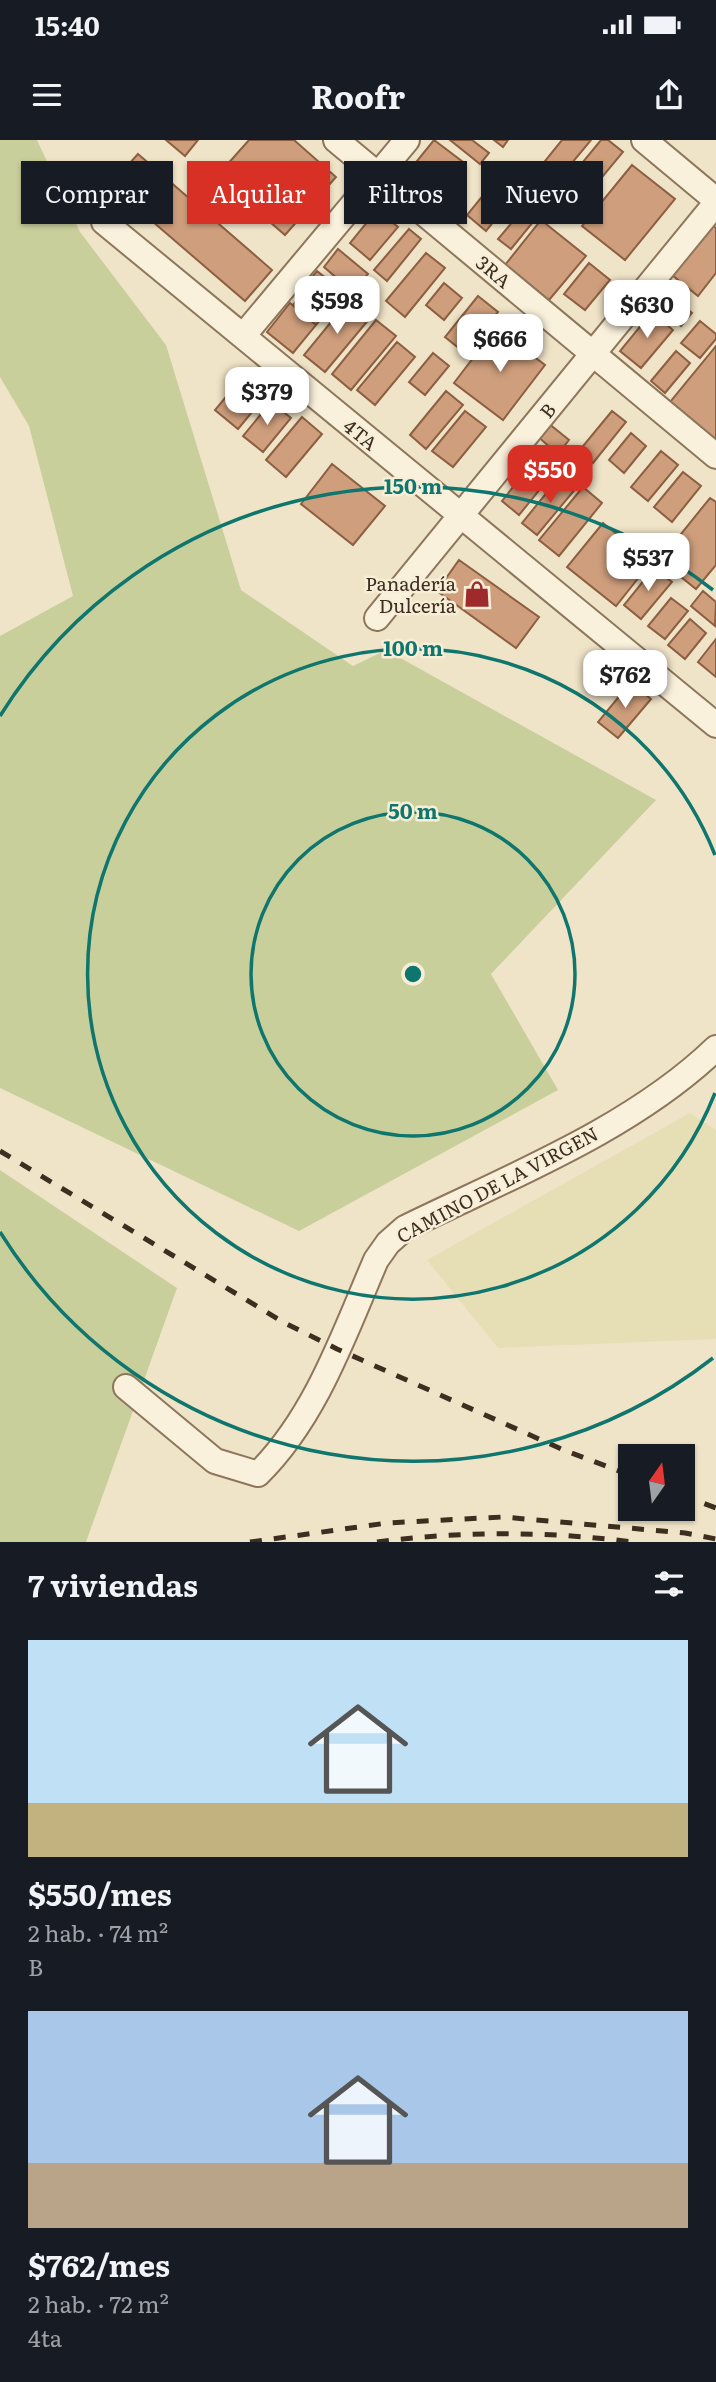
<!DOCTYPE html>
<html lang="es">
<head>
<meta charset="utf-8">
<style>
  :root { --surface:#171b24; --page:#242831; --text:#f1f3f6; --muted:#9ea1a6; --accent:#d93025 }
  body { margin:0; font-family:Literata,serif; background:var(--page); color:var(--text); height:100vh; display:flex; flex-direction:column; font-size:26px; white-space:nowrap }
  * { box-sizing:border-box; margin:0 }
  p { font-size:23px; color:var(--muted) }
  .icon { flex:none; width:38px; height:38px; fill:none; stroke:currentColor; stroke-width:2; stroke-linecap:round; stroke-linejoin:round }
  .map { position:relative; height:1402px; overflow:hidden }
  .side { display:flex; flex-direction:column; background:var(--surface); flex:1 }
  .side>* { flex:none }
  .banner { position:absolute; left:21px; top:21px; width:676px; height:63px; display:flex; gap:14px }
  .needle { width:46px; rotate:14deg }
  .fabs { position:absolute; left:618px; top:1304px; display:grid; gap:14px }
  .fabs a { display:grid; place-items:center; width:77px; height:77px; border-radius:0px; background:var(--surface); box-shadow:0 2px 5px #0004; font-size:35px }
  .price { position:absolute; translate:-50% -60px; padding:0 16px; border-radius:14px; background:#fff; color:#222; font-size:23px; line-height:46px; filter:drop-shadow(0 2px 4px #0008) }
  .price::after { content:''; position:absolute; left:50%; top:42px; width:21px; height:16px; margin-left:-10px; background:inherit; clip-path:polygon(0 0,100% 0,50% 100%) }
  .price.active { background:var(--accent); color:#fff }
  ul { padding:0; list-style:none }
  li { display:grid; align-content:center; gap:14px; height:371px; padding:0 28px }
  li span { display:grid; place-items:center; height:217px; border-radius:0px; color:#555 }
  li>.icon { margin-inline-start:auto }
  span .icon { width:126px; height:126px; fill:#fffc; stroke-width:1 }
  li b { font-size:30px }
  h2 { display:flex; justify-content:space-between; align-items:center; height:84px; padding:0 28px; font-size:30px }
  .pill { padding:0 24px; border-radius:0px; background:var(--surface); box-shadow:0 2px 5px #0004; font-size:24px; line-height:63px }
  .pill.active { background:var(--accent); color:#fff }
  .status { display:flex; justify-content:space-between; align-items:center; height:49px; padding:0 35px; background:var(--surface); direction:ltr }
  .status svg { height:19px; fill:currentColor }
  header { display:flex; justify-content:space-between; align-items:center; height:91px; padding:0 28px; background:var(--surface); font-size:32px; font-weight:700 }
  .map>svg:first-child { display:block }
  .farmland { fill:#e6deb5 }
  .green { fill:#c9cf9b }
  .building { fill:#cf9f7d; stroke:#8d5f41; stroke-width:2 }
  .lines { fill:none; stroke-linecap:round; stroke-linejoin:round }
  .minor-casing { stroke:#8d765c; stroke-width:28 }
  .minor { stroke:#faf1dc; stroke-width:24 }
  .rail { stroke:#3d2e20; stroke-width:5; stroke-dasharray:12 12; stroke-linecap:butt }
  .ring { fill:none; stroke:#0f766e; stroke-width:3.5 }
  .labels { text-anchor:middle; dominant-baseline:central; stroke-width:5; stroke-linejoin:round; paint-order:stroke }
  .street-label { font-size:19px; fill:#3d2e20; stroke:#f7eed8 }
  .poi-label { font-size:19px; fill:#3d2e20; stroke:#f7eed8; text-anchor:end }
  .centre { fill:#0f766e; stroke:#f7eed8; stroke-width:3.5 }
  .ring-label { font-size:21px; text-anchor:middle; font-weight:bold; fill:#0f766e; stroke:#f7eed8; stroke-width:5; stroke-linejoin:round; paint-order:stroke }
</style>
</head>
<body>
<div class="status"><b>15:40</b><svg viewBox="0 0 49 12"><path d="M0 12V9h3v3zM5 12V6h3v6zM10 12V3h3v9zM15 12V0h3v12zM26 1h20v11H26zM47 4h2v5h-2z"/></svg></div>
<header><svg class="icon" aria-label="menu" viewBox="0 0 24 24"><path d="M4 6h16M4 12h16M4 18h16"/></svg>Roofr<svg class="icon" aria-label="share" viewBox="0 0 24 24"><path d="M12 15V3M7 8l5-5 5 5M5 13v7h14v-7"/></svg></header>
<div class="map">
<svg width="716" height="1402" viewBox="0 0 716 1402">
  <rect width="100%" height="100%" fill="#f0e4c8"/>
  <path class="farmland" d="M690,973l26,17v209l-218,9 -71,-88z"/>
  <path class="green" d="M0,0h37l43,92 86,113 75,245 112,76 33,-16 270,150 -165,174 67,116 -259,141 -299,-143v-452l73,-40 -44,-170 -29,-49z
    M0,1030l177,118 -91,254h-86z"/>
  <path class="building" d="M166,0h32l-13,16z
    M249,0h45l42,37 -51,58 -68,-59z
    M434,0l29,22 -27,33 -28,-23z
    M450,0h22l17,13 -9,11z
    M494,0h14l-5,7z
    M562,0h29l-29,35 -17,-14z
    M601,0h7l15,12 -45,54 -19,-15z
    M138,14l134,116 -27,31 -135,-116z
    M632,25l43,34 -50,61 -43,-34z
    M498,37l19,15 -31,39 -19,-16z
    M526,66l12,10 -27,33 -13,-10z
    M377,70l21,17 -28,33 -20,-17z
    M541,80l45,36 -37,44 -44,-35z
    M712,85l4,3v45l-18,23 -26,-21z
    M409,89l12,10 -34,42 -13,-11z
    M338,109l30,25 -15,18 -29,-25z
    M426,113l19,15 -40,49 -19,-16z
    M589,123l21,17 -25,30 -21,-16z
    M317,131l26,21 -11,13 -25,-21z
    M444,143l18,15 -18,22 -18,-15z
    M308,146l24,19 -16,20 -23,-20z
    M669,154l23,19 -11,13 -24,-19z
    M478,156l20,16 -33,41 -20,-16z
    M349,160l21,18 -45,54 -21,-17z
    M290,163l26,22 -23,28 -26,-21z
    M652,172l21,18 -32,38 -21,-17z
    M376,180l20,16 -45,54 -19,-16z
    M700,181l16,13v5l-16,19 -19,-15z
    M496,188l49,37 -42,55 -49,-37z
    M397,202l18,15 -40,48 -18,-15z
    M716,206v94l-46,-38z
    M676,211l14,12 -25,30 -14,-12z
    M433,213l16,13 -24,29 -16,-13z
    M239,241l23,19 -24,29 -23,-19z
    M446,251l17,14 -37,44 -16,-14z
    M271,262l20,16 -28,34 -20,-16z
    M465,271l21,16 -33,40 -21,-16z
    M612,271l14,11 -33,41 -14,-12z
    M302,277l20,17 -36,43 -20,-17z
    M548,283l21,17 -11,14 -21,-18z
    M631,293l15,13 -22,27 -15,-13z
    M661,311l17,14 -30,36 -17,-14z
    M532,323l18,14 -31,38 -17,-14z
    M332,324l53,42 -32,39 -52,-41z
    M683,332l18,14 -29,36 -18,-15z
    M562,334l15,13 -40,48 -15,-12z
    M583,347l19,16 -43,53 -20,-16z
    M710,358l6,4v63l-20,24 -36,-29z
    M603,383l48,39 -35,44 -49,-39z
    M459,420l80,57 -23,31 -79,-57z
    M654,428l18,14 -31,37 -17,-14z
    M703,451l13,11 -1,24 -24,-20z
    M671,458l17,13 -23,28 -17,-13z
    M690,479l16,14 -21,26 -17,-14z
    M716,499v38l-18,-15z
    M631,542l20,17 -33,39 -20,-16z"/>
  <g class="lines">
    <defs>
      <path id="minor" d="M336,0l380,316
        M644,0l72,60
        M104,82l612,503
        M243,196l164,-196
        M377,478l339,-415
        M126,1247l89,74 43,13c58,-57 86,-140 118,-214l12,-17 17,-15c104,-51 227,-99 311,-180"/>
    </defs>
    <use href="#minor" class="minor-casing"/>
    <use href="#minor" class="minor"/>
    <path class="rail" d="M0,1011l283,171 54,27 229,102 64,24
      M682,1355l34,13
      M250,1402l137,-19 116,-6 182,16 31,6
      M377,1402c83,-11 172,-11 255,0"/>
  </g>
  <g class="ring">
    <circle cx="413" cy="834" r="162"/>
    <path d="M715 953A325 325 0 1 1 715 715"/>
    <path d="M713 1218A487 487 0 0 1 0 1092M0 576A487 487 0 0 1 713 450"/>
  </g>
  <defs>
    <symbol id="shop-bare" viewBox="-9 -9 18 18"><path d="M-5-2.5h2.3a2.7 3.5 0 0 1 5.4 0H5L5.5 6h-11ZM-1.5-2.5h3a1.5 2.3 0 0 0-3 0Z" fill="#9e2a2b" stroke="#f7eed8" stroke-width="2.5" paint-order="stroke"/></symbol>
  </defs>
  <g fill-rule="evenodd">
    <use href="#shop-bare" x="458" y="435" width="38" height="38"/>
  </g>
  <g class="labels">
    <g class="street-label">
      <text transform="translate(494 131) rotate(40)">3RA</text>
      <text transform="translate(547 270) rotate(-51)">B</text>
      <text transform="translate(361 294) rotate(39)">4TA</text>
      <text transform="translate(497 1044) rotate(-28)">CAMINO DE LA VIRGEN</text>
    </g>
    <g class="poi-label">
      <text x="456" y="443">Panadería<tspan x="456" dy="22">Dulcería</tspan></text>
    </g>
  </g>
  <circle cx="413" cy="834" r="10" class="centre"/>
  <g class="ring-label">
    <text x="413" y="354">150 m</text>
    <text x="413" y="516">100 m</text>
    <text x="413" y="679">50 m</text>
  </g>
</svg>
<div class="fabs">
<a><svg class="needle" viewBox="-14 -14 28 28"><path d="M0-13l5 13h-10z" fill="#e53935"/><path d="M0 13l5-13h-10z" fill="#9ea1a6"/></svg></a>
</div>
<b class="price" style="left:337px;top:196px">$598</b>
<b class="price" style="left:647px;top:200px">$630</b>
<b class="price" style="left:500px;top:234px">$666</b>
<b class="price" style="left:267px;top:287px">$379</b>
<b class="price active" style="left:550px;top:365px">$550</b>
<b class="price" style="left:648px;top:453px">$537</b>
<b class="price" style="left:625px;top:570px">$762</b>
<div class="banner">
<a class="pill">Comprar</a>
<a class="pill active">Alquilar</a>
<a class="pill">Filtros</a>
<a class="pill">Nuevo</a>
</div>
</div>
<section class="side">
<h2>7 viviendas<svg class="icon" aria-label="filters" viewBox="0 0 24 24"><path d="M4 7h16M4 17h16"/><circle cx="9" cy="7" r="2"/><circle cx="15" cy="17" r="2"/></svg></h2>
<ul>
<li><span style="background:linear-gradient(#bfe0f5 75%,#c2b280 0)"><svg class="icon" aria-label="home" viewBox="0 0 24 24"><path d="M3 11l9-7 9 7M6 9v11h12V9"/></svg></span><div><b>$550/mes</b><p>2 hab. · 74 m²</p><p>B</p></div></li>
<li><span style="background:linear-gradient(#a9c7e8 70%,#b9a48a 0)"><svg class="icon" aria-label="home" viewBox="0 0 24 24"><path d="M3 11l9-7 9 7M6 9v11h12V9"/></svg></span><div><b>$762/mes</b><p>2 hab. · 72 m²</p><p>4ta</p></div></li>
</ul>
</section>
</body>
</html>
